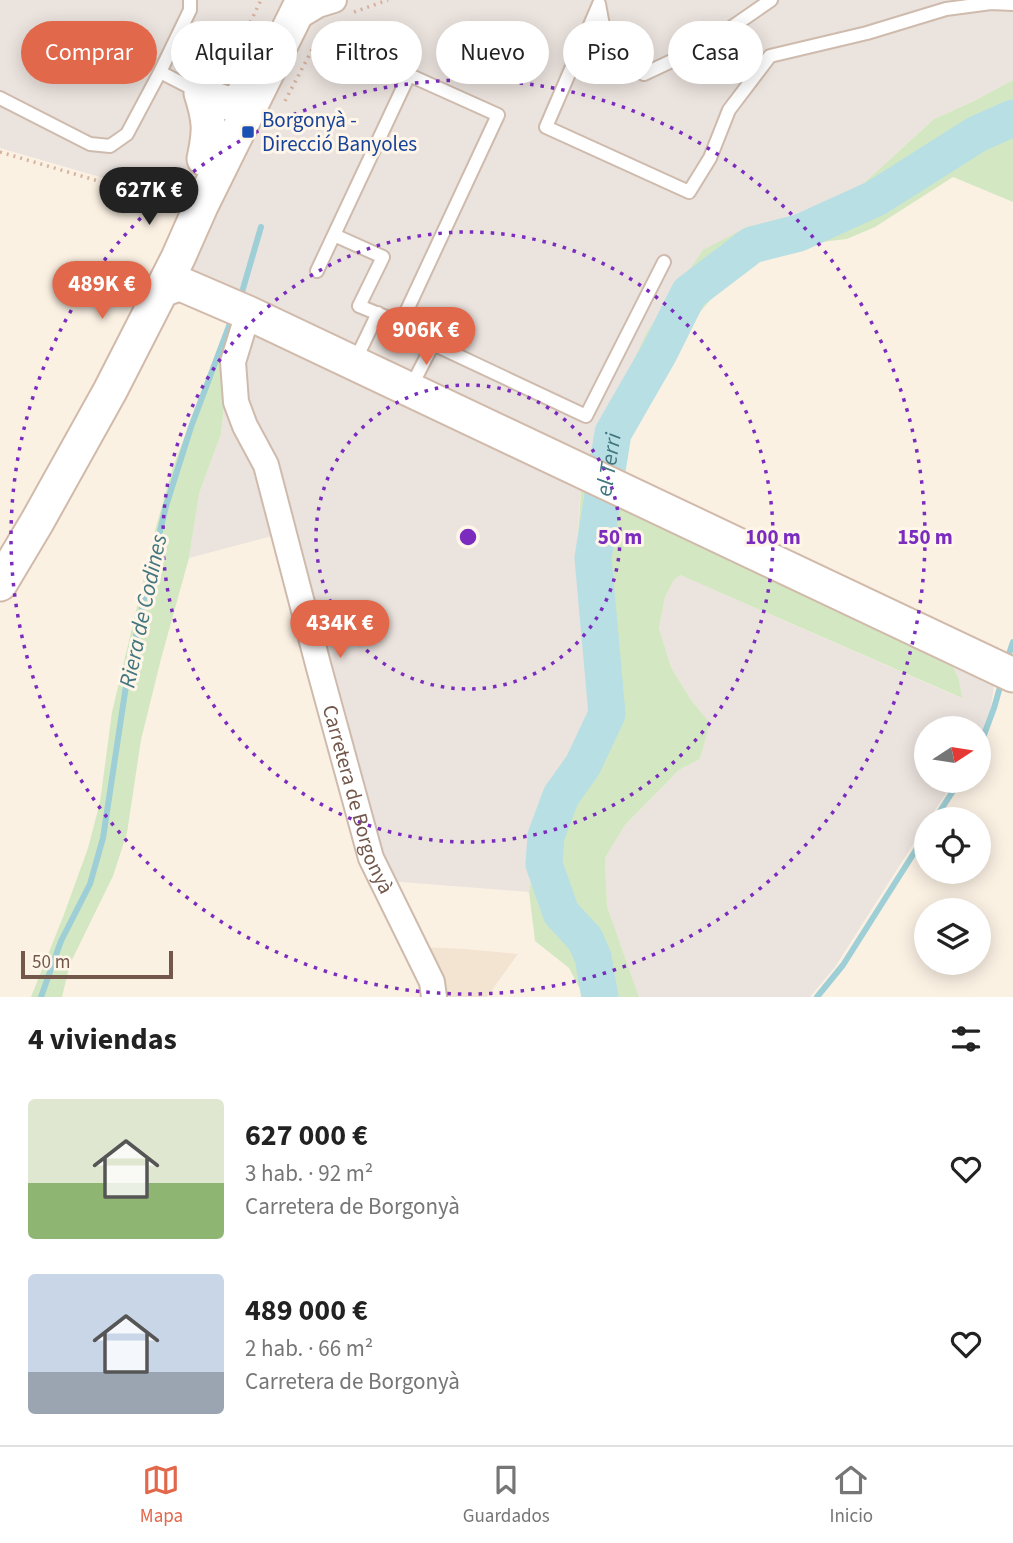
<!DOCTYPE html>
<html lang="es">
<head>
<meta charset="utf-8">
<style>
  :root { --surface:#fff; --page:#f6f6f6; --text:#222; --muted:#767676; --line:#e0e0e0; --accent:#e2684b }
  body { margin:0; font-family:"Source Sans 3",sans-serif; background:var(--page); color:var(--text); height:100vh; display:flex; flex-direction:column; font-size:26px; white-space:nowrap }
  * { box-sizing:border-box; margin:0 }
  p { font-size:23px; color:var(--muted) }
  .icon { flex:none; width:38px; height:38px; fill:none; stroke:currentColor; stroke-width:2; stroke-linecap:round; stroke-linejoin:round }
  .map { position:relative; height:997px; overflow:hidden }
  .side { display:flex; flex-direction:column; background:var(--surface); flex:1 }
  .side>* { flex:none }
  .banner { position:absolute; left:21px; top:21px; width:971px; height:63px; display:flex; gap:14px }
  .needle { width:46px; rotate:78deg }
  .fabs { position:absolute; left:914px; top:716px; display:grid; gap:14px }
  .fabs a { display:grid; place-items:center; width:77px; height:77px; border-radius:50%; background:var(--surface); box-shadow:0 4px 18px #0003; font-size:35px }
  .scale { position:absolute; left:21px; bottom:18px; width:152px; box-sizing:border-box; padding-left:7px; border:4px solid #72574a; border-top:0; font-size:19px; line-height:24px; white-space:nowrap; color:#72574a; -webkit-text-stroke:5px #fff5e9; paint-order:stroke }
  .price { position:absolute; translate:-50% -60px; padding:0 16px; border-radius:24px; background:var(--accent); color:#fff; font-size:23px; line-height:46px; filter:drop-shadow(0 2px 4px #0008) }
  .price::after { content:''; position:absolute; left:50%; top:42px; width:21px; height:16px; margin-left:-10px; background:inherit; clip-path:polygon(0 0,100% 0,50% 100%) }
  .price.active { background:#222; color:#fff }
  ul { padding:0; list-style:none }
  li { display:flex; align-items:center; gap:21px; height:175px; padding:0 28px }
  li span { display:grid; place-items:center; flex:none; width:196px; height:140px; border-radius:7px; color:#555 }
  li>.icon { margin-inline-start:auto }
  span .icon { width:84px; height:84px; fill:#fffc; stroke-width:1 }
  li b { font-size:30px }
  h2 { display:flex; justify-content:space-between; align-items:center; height:84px; padding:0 28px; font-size:30px }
  .pill { padding:0 24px; border-radius:32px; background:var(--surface); box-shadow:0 4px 18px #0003; font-size:24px; line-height:63px }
  .pill.active { background:var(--accent); color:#fff }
  .menu { display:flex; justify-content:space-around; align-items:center; height:98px; border-top:2px solid var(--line); background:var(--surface); font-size:19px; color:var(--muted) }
  .menu a { display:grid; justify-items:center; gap:4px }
  .menu .active { color:var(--accent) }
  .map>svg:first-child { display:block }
  .residential { fill:#f3e3d1 }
  .industrial { fill:#ebe3de }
  .green { fill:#d3e8c2 }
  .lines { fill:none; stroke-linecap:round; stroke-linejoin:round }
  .stream { stroke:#9fcfd6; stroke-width:6 }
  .river { stroke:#b8dfe4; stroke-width:37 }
  .lane-casing { stroke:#cebbad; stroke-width:16 }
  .street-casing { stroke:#cebbad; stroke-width:28 }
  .secondary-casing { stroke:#d1baaa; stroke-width:37 }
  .path { stroke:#d5b29f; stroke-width:3.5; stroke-dasharray:2 5; stroke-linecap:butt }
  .lane { stroke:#fff; stroke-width:12 }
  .street { stroke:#fff; stroke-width:24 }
  .secondary { stroke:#fff; stroke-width:33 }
  .ring { fill:none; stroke:#7b2cbf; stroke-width:3.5; stroke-dasharray:3.5 7 }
  .transit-dot { fill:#1a4fb4; stroke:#fff5e9; stroke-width:2.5 }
  .labels { text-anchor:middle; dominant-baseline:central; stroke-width:6; stroke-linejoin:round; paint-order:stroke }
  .transit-label { font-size:21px; fill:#164399; stroke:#fff5e9; text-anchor:start }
  .street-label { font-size:21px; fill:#72574a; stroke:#fff5e9 }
  .water-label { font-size:23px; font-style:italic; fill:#41767f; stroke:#fff5e9 }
  .centre { fill:#7b2cbf; stroke:#fff5e9; stroke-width:3.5 }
  .ring-label { font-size:21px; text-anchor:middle; font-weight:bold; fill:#7b2cbf; stroke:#fff5e9; stroke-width:6; stroke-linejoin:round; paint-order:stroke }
</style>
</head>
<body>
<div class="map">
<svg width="1013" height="997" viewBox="0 0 1013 997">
  <rect width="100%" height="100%" fill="#fbf1e3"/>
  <path class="residential" d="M421,947l43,2 54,5 -31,43h-43z"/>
  <path class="industrial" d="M0,0h1013v80l-39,21 -40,18 -70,64 -53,28 -64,16 -162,239 -5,31 -4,67 2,15 20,74 -2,60 -2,13 -47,63 -18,103 -153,-12 -100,-345 -87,23 10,-64 22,-60 9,-80 16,-44 -91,-42 35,-65 -190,-55z
    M680,575l281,123 -2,-19 -7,-14 1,-9 42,23 -7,48 -10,16v-15h-52v52l28,1 -25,38h-3v5l-91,143 -25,30h-171l-32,-91 -2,-48 20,-33 54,-55 21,-11 10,-36 -19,-23 -20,-33 -12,-39 6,-31 9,-17z"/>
  <path class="green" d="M1013,80v122l-60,-25 -78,50 -28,12 -52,6 -43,20 -40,33 -29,34 -32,66 -39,75 -25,-12 60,-129 56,-82 44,-23 64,-16 53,-28 70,-64 40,-18z
    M228,322l12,4 -10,28 -9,80 -22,60 -10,64 -28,101 -20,81 -14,93 -14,43 -43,88 -8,33h-31l32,-80 25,-69 12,-46 12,-90 44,-185 17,-60z
    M581,490l372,166 -1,9 7,14 3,19 -282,-123 -6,5 -9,17 -6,31 12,39 20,33 19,23 -10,36 -21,11 -54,55 -20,33 2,48 32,91h-55l-15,-29 -34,-27 -6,-49 18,-103 47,-63 2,-13 2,-60 -20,-74 -2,-15z"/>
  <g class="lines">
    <path class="stream" d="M240,299l21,-72
      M1007,660l6,-18
      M978,751l16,-43 8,-28
      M935,819l25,-39
      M41,997l20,-56 29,-57 13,-46 24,-159 18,-85 21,-88 25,-79 41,-109
      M817,997l26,-32 83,-131"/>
    <path class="river" id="s1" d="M600,997l-7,-40 -8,-18 -24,-26 -17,-49 2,-28 15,-40 22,-31 24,-51 -14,-156 20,-125 46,-80 30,-60 63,-48 47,-12 77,-35 101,-64 36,-16"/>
    <defs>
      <path id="lane" d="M599,4l-53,123 143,65 21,-34 19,-48 41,-54 97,-23 79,-24 45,-6 22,1
        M599,4l10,53 35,17 62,-29 65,-45
        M160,72l41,21
        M0,98l90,46 20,2 17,-12 33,-62 30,-62v-10
        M317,271l92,-196 89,40 -97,208 -42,-17 24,-49 -49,-22
        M354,363l24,-50
        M410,389l23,-45 153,72 78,-154"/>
      <g id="street">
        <path d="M293,20l25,-15 16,-5"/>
        <path id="s2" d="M248,313l-15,49 3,40 9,24 21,39 53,203 52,190 61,124 2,15"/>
      </g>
      <path id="secondary" d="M201,93c36,16 35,15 54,-18
        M201,93c9,28 9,38 3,66
        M162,290l14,-5h7l65,28 765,362
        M0,584l37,-62 73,-131 68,-133 23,-52 102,-206"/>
    </defs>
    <use href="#lane" class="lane-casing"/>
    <use href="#street" class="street-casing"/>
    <use href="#secondary" class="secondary-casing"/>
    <path class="path" d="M354,12l34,-12
      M213,69l2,-3 12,-3 10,-13 24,-50
      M285,101l39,-74
      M0,152l173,51
      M177,191l6,-16"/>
    <use href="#lane" class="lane"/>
    <use href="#street" class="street"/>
    <use href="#secondary" class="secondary"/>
  </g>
  <g class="ring">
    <circle cx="468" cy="537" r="152"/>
    <circle cx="468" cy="537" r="305"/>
    <circle cx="468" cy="537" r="457"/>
  </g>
  <rect class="transit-dot" x="241" y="125" width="14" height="14" rx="3.5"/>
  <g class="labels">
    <g class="transit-label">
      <text x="262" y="120">Borgonyà -<tspan x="262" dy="24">Direcció Banyoles</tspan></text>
    </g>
    <g class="street-label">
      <text stroke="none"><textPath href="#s2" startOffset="508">Carretera de Borgonyà</textPath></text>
    </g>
    <g class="water-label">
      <text stroke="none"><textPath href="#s1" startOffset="564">el Terri</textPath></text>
      <text transform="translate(143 611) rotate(-78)">Riera de Codines</text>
    </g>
  </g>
  <circle cx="468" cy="537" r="10" class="centre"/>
  <g class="ring-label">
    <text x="620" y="544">50 m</text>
    <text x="773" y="544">100 m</text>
    <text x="925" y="544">150 m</text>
  </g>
</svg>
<div class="fabs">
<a><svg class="needle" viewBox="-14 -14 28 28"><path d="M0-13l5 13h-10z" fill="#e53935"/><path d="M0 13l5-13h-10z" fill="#767676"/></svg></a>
<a><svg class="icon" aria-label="locate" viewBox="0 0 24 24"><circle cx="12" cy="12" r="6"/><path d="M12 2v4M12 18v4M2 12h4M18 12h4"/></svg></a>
<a><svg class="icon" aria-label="layers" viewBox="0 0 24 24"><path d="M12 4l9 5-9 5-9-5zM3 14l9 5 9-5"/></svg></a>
</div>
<div class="scale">50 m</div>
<b class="price active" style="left:149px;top:227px">627K €</b>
<b class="price" style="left:102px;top:321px">489K €</b>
<b class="price" style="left:426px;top:367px">906K €</b>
<b class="price" style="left:340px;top:660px">434K €</b>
<div class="banner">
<a class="pill active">Comprar</a>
<a class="pill">Alquilar</a>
<a class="pill">Filtros</a>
<a class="pill">Nuevo</a>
<a class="pill">Piso</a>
<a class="pill">Casa</a>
</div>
</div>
<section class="side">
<h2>4 viviendas<svg class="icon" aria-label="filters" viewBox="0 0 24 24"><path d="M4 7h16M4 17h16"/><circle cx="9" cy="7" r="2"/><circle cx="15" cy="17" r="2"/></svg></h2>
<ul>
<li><span style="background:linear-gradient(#dfe7d0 60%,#8fb573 0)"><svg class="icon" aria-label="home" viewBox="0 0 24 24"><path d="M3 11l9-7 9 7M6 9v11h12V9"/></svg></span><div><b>627 000 €</b><p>3 hab. · 92 m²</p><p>Carretera de Borgonyà</p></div><svg class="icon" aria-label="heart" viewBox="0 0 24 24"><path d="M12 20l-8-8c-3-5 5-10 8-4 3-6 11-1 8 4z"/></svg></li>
<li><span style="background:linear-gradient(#c9d6e8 70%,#9aa5b1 0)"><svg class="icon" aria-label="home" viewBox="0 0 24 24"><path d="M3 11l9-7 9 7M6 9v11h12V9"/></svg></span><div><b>489 000 €</b><p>2 hab. · 66 m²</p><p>Carretera de Borgonyà</p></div><svg class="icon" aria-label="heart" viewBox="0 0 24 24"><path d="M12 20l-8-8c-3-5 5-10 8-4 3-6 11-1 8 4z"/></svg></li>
</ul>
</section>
<nav class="menu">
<a class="active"><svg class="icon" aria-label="map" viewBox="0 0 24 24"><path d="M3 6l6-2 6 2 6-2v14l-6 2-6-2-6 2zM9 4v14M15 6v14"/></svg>Mapa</a>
<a><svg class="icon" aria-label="saved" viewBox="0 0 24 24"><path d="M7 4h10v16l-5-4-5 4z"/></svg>Guardados</a>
<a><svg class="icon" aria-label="home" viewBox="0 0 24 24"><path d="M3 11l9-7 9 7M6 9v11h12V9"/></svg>Inicio</a>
</nav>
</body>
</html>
